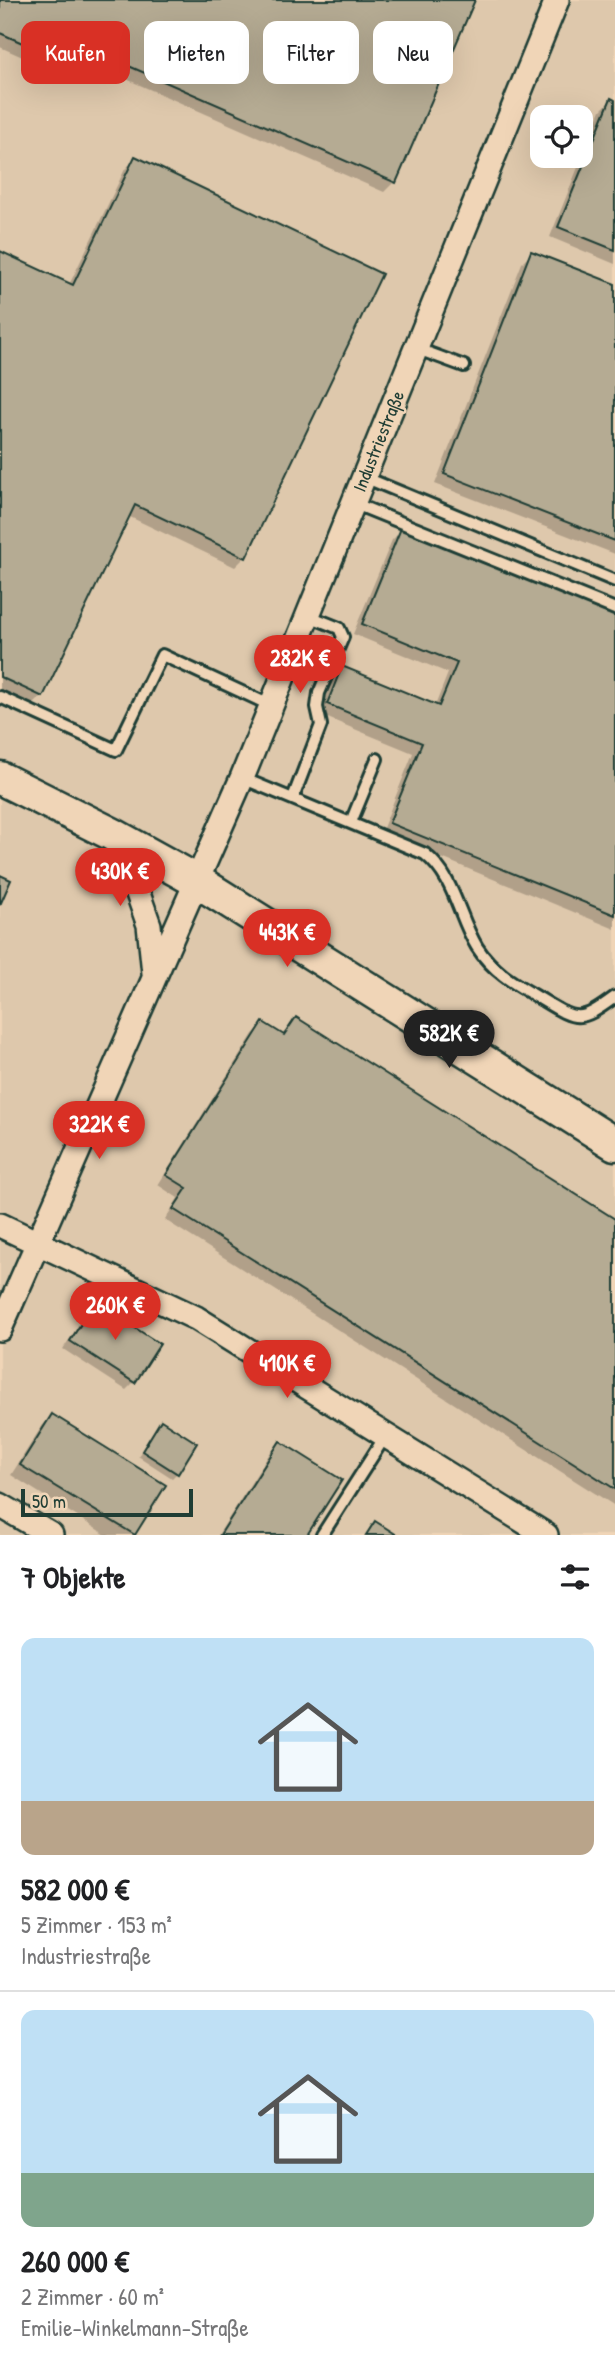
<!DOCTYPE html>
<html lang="de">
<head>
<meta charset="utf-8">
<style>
  :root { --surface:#fff; --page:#f2f2f2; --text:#202124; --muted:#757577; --line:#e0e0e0; --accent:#d93025 }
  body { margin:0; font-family:"Patrick Hand",sans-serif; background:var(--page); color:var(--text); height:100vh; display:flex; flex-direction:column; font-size:26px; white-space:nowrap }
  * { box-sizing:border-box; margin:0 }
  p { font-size:23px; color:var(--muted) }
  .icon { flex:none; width:38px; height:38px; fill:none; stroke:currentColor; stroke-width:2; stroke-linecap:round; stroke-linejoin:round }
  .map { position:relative; height:1535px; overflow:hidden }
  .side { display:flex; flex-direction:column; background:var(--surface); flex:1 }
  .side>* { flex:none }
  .guide { position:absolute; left:21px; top:21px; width:574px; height:63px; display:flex; gap:14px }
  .tools { position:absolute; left:530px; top:105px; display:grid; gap:14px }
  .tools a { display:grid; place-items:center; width:63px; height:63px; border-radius:14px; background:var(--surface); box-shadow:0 7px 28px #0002; font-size:35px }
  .scale { position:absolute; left:21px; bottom:18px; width:172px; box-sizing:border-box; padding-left:7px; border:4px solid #1f3d34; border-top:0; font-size:19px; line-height:24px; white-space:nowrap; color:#1f3d34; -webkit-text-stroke:5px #f0d5b7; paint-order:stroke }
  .price { position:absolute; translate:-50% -60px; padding:0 16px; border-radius:24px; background:var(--accent); color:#fff; font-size:23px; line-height:46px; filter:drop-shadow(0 2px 4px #0008) }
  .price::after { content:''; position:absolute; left:50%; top:42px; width:21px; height:16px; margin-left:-10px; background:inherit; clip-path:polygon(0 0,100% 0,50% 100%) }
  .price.current { background:#222; color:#fff }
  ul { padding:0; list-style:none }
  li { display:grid; align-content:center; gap:14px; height:371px; padding:0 21px }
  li+li { border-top:2px solid var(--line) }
  li span { display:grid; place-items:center; height:217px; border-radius:14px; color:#555 }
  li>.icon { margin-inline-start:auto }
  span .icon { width:126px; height:126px; fill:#fffc; stroke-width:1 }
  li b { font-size:30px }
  h2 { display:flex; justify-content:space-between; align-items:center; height:84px; padding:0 21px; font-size:30px }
  .pill { padding:0 24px; border-radius:14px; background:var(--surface); box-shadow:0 7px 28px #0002; font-size:24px; line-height:63px }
  .pill.current { background:var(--accent); color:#fff }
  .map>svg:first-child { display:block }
  .built { fill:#dec8ac; fill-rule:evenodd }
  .shadow { fill:#0003 }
  .building { fill:#b5ab93; stroke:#1f3d34; stroke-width:2 }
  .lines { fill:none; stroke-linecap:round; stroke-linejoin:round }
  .lane-casing { stroke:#1f3d34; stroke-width:16 }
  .street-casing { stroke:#1f3d34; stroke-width:28 }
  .secondary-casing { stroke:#1f3d34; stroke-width:37 }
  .lane { stroke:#f0d5b7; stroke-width:10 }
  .street { stroke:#f0d5b7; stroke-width:23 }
  .secondary { stroke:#f0d5b7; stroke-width:32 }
  .labels { text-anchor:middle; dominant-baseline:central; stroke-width:5; stroke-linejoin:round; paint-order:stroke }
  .street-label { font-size:19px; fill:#1f3d34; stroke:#f0d5b7 }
</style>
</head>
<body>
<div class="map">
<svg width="615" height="1535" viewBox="0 0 615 1535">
  <rect width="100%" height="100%" fill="#f0d5b7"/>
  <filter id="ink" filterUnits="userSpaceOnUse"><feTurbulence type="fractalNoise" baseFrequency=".0143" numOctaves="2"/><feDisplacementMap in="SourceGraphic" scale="14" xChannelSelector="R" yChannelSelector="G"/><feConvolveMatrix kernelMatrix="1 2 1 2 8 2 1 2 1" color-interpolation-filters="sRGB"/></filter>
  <g filter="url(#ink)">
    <path class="built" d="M0,0h615v1535h-615zM542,117h39v39h-39z"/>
    <path class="shadow" d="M0,0h474l-80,182 -10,10 -301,-132 -3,8 -10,10 -70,-31z
      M611,100l4,2v162l-65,-27 51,-127z
      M135,159l110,398 -10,10 -107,-51 -86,180 -10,10 -32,-15v-439l69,33 56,-116z
      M532,253l83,32v269l-180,-70 87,-221z
      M402,530l213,88v311l-234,-96 32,-80 -95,-39 14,-36 10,-10 93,38 13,-33 -95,-39 39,-94z
      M296,1019l319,202v285l-450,-286 13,-22 -20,-13 95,-151 10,-10 18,12z
      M95,1305l39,77 -8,8 -63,-41 24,-37z
      M52,1416l111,70 -30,49h-27l-95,-60 31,-49z
      M157,1427l20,46 -5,5 -34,-22z
      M280,1443l25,92h-87l52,-82z"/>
    <path class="building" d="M0,0h475l-79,183 -306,-134 -9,20 -81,-36z
      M611,98l4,2v150l-57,-23z
      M135,156l247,118 -136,284 -111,-53 -92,192 -43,-20v-426l73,34z
      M531,251l84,33v257l-171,-67z
      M401,528l214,88v299l-226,-92 33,-80 -95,-39 15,-38 97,40 18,-43 -95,-39z
      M0,875l11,5 -11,25z
      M296,1017l319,202v270l-442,-280 14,-21 -21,-13 97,-153 21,13z
      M95,1302l65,42 -25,39 -65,-42z
      M52,1414l114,71 -31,50 -115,-70z
      M161,1420l36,23 -19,31 -36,-23z
      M280,1441l62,39 -35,55h-87z
      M375,1521l22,14h-31z"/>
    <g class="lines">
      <defs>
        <path id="lane" d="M415,348l49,18
          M364,477l251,104
          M353,503l262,106
          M0,697l116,53 46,-95 110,51
          M242,778l183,76c30,24 33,62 52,93 16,25 38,37 62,51 38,23 39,26 76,-1
          M293,798l28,-73 -4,-18 2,-14 24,-56 -4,-9 -30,-12
          M351,822l26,-63
          M322,1535l64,-100"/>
        <path id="street" d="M112,834l23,51 14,40 5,48
          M0,1225l196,93 350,217
          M0,1329l242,-551 315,-778
          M0,1505l51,30"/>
        <path id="secondary" d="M0,778l112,56 85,47 418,263"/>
      </defs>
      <use href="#lane" class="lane-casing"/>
      <use href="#street" class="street-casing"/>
      <use href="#secondary" class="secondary-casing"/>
      <use href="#lane" class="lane"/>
      <use href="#street" class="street"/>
      <use href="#secondary" class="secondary"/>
    </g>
  </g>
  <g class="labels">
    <g class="street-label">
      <text transform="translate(378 441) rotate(-68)">Industriestraße</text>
    </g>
  </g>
</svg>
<div class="tools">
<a><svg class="icon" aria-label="locate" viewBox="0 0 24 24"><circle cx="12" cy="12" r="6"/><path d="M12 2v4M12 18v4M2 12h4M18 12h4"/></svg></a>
</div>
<div class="scale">50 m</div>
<b class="price" style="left:300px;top:695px">282K €</b>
<b class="price" style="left:120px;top:908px">430K €</b>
<b class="price" style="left:287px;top:969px">443K €</b>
<b class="price current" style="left:449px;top:1070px">582K €</b>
<b class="price" style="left:99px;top:1161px">322K €</b>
<b class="price" style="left:115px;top:1342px">260K €</b>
<b class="price" style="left:287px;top:1400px">410K €</b>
<div class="guide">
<a class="pill current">Kaufen</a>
<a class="pill">Mieten</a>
<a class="pill">Filter</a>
<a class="pill">Neu</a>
</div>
</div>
<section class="side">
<h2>7 Objekte<svg class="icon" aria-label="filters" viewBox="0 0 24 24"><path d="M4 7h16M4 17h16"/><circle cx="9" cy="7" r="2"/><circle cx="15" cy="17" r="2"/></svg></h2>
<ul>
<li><span style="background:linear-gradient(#bfe0f5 75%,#b9a48a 0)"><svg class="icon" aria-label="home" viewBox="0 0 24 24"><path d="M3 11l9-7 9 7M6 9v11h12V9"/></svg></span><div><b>582 000 €</b><p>5 Zimmer · 153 m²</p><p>Industriestraße</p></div></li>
<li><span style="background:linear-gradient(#bfe0f5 75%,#7fa58c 0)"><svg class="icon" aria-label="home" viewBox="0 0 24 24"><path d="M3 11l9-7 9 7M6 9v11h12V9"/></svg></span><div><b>260 000 €</b><p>2 Zimmer · 60 m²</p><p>Emilie-Winkelmann-Straße</p></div></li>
</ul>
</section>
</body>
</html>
